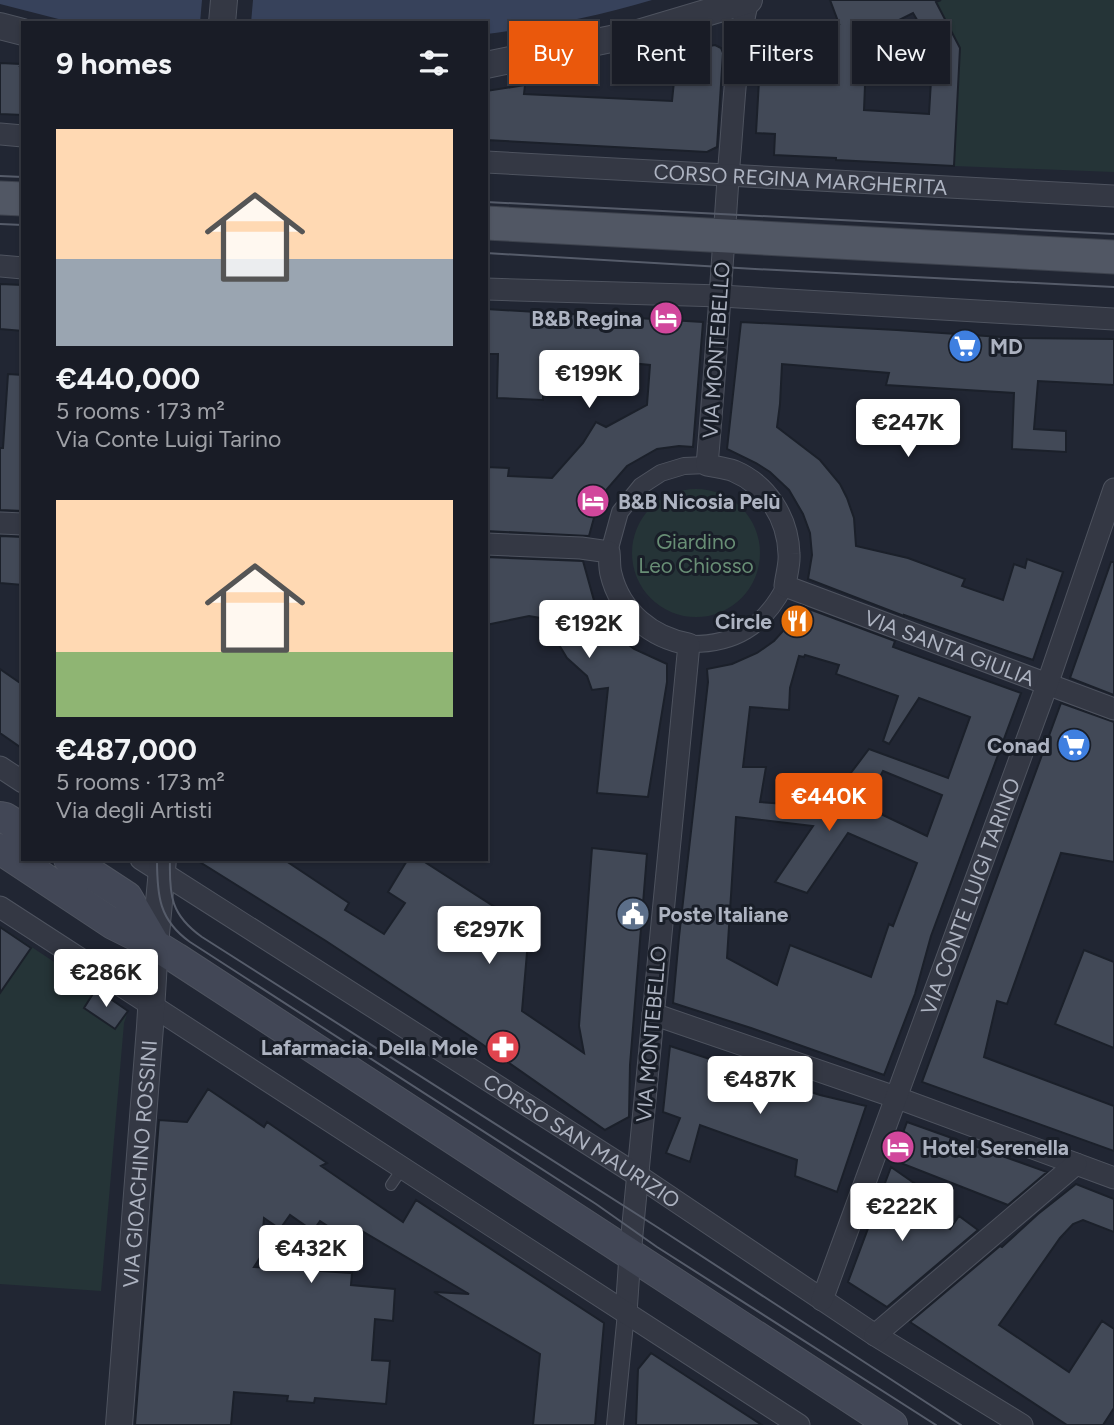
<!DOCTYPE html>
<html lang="en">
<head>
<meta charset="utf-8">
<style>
  :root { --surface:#191c26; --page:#262932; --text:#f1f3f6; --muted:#9fa1a7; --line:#373a43; --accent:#ea580c }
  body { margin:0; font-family:Figtree,sans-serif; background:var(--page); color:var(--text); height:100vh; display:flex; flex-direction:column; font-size:26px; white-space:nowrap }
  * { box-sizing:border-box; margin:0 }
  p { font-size:23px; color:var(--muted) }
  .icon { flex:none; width:38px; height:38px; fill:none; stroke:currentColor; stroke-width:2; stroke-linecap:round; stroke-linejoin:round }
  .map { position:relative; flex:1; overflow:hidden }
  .drawer { position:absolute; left:21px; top:21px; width:467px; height:840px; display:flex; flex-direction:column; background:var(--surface); border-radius:0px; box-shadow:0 2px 5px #0004,0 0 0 2px var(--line) }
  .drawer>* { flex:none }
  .top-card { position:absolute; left:509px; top:21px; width:499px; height:63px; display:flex; gap:14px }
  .price { position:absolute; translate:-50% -60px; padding:0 16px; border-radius:7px; background:#fff; color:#222; font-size:23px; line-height:46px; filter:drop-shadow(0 2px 4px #0008) }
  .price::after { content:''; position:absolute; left:50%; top:42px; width:21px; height:16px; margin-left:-10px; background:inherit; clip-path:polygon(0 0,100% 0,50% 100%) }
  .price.on { background:var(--accent); color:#fff }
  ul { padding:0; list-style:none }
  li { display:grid; align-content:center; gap:14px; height:371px; padding:0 35px }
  li span { display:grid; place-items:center; height:217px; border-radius:0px; color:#555 }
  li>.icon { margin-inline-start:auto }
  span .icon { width:126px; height:126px; fill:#fffc; stroke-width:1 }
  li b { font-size:30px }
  h2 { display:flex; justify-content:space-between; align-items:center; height:84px; padding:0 35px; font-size:30px }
  .pill { padding:0 24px; border-radius:0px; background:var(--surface); box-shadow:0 2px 5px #0004,0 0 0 2px var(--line); font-size:24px; line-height:63px }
  .pill.on { background:var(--accent); color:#fff }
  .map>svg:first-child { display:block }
  .green { fill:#253437 }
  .water { fill:#37425b }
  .pier { fill:#212633 }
  .building { fill:#424957; stroke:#1b202a; stroke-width:2; fill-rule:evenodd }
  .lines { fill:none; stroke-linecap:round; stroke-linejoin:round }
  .service-casing { stroke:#4e535f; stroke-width:12 }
  .pedestrian-casing { stroke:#4e535f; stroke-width:18 }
  .minor-casing { stroke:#4e535f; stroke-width:23 }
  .tertiary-casing { stroke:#4e535f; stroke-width:28 }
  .secondary-casing { stroke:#4e535f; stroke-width:32 }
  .primary-casing { stroke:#3d424d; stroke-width:35 }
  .service { stroke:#343844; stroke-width:10 }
  .pedestrian { stroke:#343844; stroke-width:16 }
  .minor { stroke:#343844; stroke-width:21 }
  .tertiary { stroke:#343844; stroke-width:26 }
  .secondary { stroke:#424756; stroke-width:30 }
  .primary { stroke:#515764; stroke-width:33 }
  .tram { stroke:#565c6a; stroke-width:2 }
  .labels { text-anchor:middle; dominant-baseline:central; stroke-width:6; stroke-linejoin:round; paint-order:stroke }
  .street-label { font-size:21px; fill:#adb3c1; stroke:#191e28 }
  .poi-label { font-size:21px; font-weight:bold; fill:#adb3c1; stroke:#191e28; text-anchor:end }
  .park-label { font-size:21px; fill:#688e75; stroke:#191e28 }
</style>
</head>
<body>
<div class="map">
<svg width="1114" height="1425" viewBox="0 0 1114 1425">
  <rect width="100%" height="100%" fill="#212633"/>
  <path class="green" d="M935,0h179v172l-160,-6 6,-118z
    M632 553a64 64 0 1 1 128 0a64 64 0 1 1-128 0Z
    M0,926l128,85 -4,12 -23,268 -101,-7z"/>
  <path class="water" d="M0,0h652c-53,16 -110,27 -165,34l-1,-11h-412l-74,-19z"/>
  <path class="pier" d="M202,0h51l-2,23h-51z"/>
  <path class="building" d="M830,0h111l-5,2 24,46 -6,118 -118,-6v-2l-62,-3 1,-21 -19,-1 6,-105 22,1v-8l55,3zM913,13l20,34 -4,67 -65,-4 3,-74z
    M715,45l6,3 2,5 -6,94 -10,5 -221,-12v-49l39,-6 -1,9 148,7 5,-49z
    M0,63l21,1 -1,2h3v49l-23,-1z
    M0,284l23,1v46l-23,-2z
    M486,309l217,13 -10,125 -14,-1 -22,3 -30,17 -20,23 -12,25 -6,22 -103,-5v-64l23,1 -1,8 44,2 31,-35 13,-21 10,5 41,-22 3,-40 -62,-6h-44l-1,41 -46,-2 1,-44h-12z
    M741,322l156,8 119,8 98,1v46l-76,-4 -4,48 32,2v21l-54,-3 2,-56 -128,-8 3,-12 -107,-9 -2,40 -3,23 43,33 20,24 7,14 7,20 2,28 52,12 57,21 -3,7 41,14 11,-36 11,4 2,-9 36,13 -30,88 -129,-45v1l-96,-37 4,-24 -2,-22 -7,-19 -14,-24 -19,-18 -14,-9 -29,-14z
    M8,374l15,1v136l-23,-1v-62h3z
    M0,536l23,1v48l-23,-2z
    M486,557l97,4 12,43 10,15 15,19 14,11 33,15v18l-19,115 -51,-4 11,-105 -16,2 -5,-14 -20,-18 -14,-23 -7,-16 -17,-3 -43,9z
    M1111,562h3v133l-44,-17z
    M801,606l94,35 -2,6 128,46 -90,243 -16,58 -31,81 -133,-47 -78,-25 6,-66 29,-255 -1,-13 25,-5 25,-11 17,-12 19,-21zM805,655l34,10 -3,9 62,22 -15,45 6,3 30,-46 51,19 -22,61 -79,-29 -44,58 -65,-5 6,-35h-23l7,-60 39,3 1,-22 9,-32 5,1zM883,771l59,24 -15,41 -63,-30zM736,817l77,9 -38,56 32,11 41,-60 69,30 -24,63 -4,-2 -18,53 -81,-32 -13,40 -50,-27z
    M0,669l23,16v64l-23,-16z
    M1061,703l53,19v140l-53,-9 -54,151 -10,-3 -13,56 130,49v45l-192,-69z
    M592,848l55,6 -17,211 -1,52 -24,13 -126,-88 -153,-101 -131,-82h88l66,44 -4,7 39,24 21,-31 -17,-11 20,-33h12l109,70 -7,82 62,42 -5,-27z
    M0,927l31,21 -31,45z
    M1084,950l30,12v86l-59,-24z
    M96,989l32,22 -13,18 -31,-21z
    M670,1046l150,49 46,11 -29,86 -42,-16 2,-16 -97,-35 -10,37 -24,-9 14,-35 -17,-6z
    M208,1089l56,38 3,-5 60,41 -6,3 82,56 13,-22 188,123 -9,102h-62l7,-71 -106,-62 35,2 -114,-67 -1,16 -34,-22 -7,10 -23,-16 -10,14 -16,-11 -3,38 -7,11 98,6 -1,12 44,4 -2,32 -18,-2 -3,41 18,1 -4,43 -71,-6 -1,5 -27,-2 1,-5 -54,-4 -3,33h-96l24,-305 28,2z
    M907,1122l140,50 -39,33 -115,-45z
    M891,1167l33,23 -8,22 34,17 9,-13 19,14 -91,77 -39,-25z
    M1076,1184l38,15v33l-31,-12 -10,4 -13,14 -61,87 70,47 33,-51 12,8v79l-11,17h-36l-157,-103 90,-76 2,1 36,-33z
    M651,1353l66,43 45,29h-126l2,-56z"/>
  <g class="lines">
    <defs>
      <path id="service" d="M391,1185l11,-16"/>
      <path id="pedestrian" d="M609,552l11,-40 21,-26 20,-13 23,-7 23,-1
        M689,644c45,1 75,-17 96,-58
        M615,1425l11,-112"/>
      <g id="minor">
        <path id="s1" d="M748,0c-13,54 -14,110 -19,165 -7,100 -13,200 -22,300 9,2 19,3 27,6 33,14 54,47 55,83 1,10 -3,22 -4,32l329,123"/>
        <path d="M0,134l23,2"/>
        <path id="s2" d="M486,162l628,34"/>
        <path d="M0,266l23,2"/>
        <path d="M486,289l235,7 393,23"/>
        <path d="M0,523l23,1"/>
        <path d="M486,544l95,4 28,4c1,7 0,15 2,22 9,38 41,64 78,70l-59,611 -4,58"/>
        <path d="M0,767l23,15"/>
        <path id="s3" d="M141,859l496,316 238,160 147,90"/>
        <path d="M0,907l799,518"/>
        <path d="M653,1014l242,83 219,81"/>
        <path id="s4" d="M822,1300l225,-615 67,-196"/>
        <path d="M875,1335l201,-171"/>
      </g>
      <g id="tertiary">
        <path d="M222,23l2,-23"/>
        <path d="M0,26l23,6"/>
        <path d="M486,65l149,-31 114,-34"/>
        <path id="s5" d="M119,1425l31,-398 5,-82 8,-86"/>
      </g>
      <path id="secondary" d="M0,817l5,1 18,11
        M0,849l113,75 42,21 21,13 716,467
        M69,859l58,38 28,48"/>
      <path id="primary" d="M0,198l23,1
        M486,223l628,34"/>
    </defs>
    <use href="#service" class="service-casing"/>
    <use href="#pedestrian" class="pedestrian-casing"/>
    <use href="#minor" class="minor-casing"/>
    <use href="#tertiary" class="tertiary-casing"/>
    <use href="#secondary" class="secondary-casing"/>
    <use href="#primary" class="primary-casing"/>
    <use href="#service" class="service"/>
    <use href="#pedestrian" class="pedestrian"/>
    <use href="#minor" class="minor"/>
    <use href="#tertiary" class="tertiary"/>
    <use href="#secondary" class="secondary"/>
    <use href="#primary" class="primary"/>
    <path class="tram" d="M0,176l23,1
      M486,202l628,32
      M0,224l23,1
      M486,253l269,16 359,18
      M157,859c0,37 2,61 33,83l406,262 61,43 279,178
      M170,859c-1,37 1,56 32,78l455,290 304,198"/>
  </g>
  <defs>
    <symbol id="hotel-disc" viewBox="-11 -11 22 22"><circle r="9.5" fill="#d1479c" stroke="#191e28"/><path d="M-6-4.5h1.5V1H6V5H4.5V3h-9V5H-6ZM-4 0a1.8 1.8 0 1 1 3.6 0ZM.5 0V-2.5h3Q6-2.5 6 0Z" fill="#fff"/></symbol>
    <symbol id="supermarket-disc" viewBox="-11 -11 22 22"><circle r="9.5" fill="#3f7fe0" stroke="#191e28"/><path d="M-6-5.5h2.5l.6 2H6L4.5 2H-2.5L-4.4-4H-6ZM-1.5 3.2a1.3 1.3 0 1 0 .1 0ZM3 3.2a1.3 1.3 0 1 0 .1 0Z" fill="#fff"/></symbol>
    <symbol id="restaurant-disc" viewBox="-11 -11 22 22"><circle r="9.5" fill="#e8710a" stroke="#191e28"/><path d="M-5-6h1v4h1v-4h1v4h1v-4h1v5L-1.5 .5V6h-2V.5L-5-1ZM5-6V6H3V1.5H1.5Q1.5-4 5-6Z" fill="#fff"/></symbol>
    <symbol id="civic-disc" viewBox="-11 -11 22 22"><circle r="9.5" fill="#5c6f8a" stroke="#191e28"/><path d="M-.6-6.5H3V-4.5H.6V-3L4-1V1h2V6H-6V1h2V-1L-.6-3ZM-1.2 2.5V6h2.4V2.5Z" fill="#fff"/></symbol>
    <symbol id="pharmacy-disc" viewBox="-11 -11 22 22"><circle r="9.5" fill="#e0444e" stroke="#191e28"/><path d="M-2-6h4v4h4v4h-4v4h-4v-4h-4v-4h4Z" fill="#fff"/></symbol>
  </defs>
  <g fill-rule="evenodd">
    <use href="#hotel-disc" x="647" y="299" width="38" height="38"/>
    <use href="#supermarket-disc" x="946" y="327" width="38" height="38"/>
    <use href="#hotel-disc" x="574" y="482" width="38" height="38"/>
    <use href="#restaurant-disc" x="778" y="602" width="38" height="38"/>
    <use href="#supermarket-disc" x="1055" y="726" width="38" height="38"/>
    <use href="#civic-disc" x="614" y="895" width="38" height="38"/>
    <use href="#pharmacy-disc" x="484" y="1028" width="38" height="38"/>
    <use href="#hotel-disc" x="879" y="1128" width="38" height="38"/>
  </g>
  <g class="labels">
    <g class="street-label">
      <text stroke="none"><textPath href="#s2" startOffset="315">CORSO REGINA MARGHERITA</textPath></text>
      <text transform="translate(716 350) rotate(-86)">VIA MONTEBELLO</text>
      <text stroke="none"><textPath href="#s1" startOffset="808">VIA SANTA GIULIA</textPath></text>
      <text stroke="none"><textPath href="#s4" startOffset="430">VIA CONTE LUIGI TARINO</textPath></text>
      <text transform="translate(651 1034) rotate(-85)">VIA MONTEBELLO</text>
      <text stroke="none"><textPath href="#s3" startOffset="523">CORSO SAN MAURIZIO</textPath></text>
      <text stroke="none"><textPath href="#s5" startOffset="262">VIA GIOACHINO ROSSINI</textPath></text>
    </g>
    <g class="poi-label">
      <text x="642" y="318">B&amp;B Regina</text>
      <text x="990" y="346" text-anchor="start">MD</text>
      <text x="618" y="501" text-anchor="start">B&amp;B Nicosia Pelù</text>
      <text x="772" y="621">Circle</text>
      <text x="1050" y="745">Conad</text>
      <text x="658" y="914" text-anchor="start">Poste Italiane</text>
      <text x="478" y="1047">Lafarmacia. Della Mole</text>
      <text x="922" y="1147" text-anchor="start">Hotel Serenella</text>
    </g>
    <g class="park-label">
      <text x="696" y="541">Giardino<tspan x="696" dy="24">Leo Chiosso</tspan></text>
    </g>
  </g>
</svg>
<b class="price" style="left:589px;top:410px">€199K</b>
<b class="price" style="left:908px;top:459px">€247K</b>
<b class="price" style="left:589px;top:660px">€192K</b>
<b class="price on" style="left:829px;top:833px">€440K</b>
<b class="price" style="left:489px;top:966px">€297K</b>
<b class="price" style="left:106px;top:1009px">€286K</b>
<b class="price" style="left:760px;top:1116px">€487K</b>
<b class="price" style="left:902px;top:1243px">€222K</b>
<b class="price" style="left:311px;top:1285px">€432K</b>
<div class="top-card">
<a class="pill on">Buy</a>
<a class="pill">Rent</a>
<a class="pill">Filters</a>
<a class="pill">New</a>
</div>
<section class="drawer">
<h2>9 homes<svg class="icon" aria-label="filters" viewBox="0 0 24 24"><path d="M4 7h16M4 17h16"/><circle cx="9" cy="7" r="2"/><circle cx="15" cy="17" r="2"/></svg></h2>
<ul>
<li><span style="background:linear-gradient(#ffd9b3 60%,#9aa5b1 0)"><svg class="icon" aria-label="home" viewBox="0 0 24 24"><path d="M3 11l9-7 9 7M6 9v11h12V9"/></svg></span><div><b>€440,000</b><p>5 rooms · 173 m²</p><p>Via Conte Luigi Tarino</p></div></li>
<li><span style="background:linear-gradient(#ffd9b3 70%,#8fb573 0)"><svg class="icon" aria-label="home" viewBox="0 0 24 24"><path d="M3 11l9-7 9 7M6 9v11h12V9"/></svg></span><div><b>€487,000</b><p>5 rooms · 173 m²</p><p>Via degli Artisti</p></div></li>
</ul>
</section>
</div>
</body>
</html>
